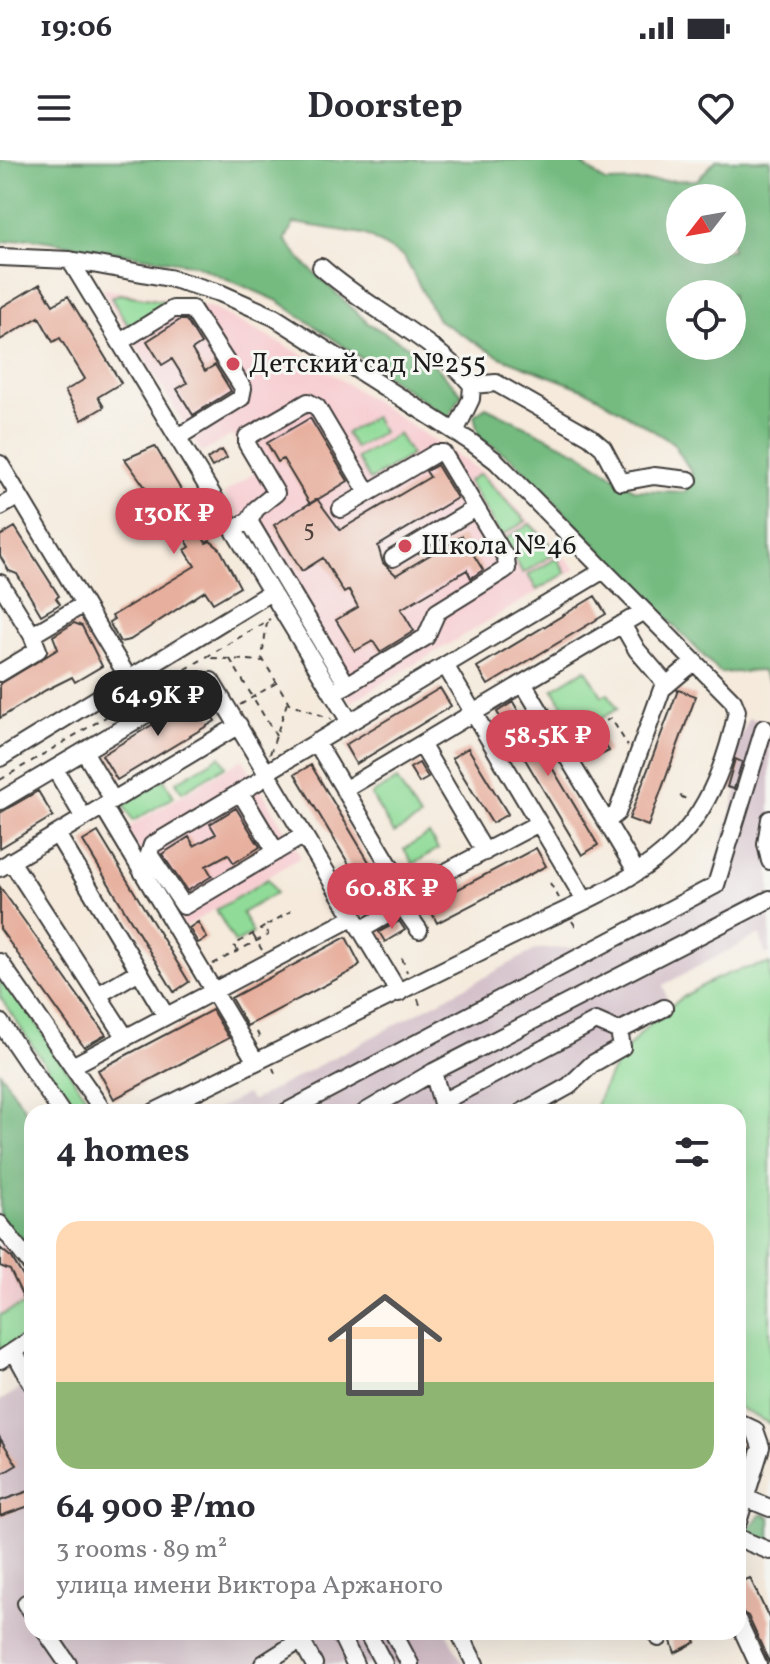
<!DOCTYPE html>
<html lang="en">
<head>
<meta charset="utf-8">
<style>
  :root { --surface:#fff; --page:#f7f7f7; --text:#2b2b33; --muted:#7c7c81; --accent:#d1495b }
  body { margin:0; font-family:Vollkorn,serif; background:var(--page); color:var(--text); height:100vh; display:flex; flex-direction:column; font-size:30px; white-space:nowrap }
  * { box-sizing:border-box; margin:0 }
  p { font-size:26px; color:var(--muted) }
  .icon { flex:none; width:44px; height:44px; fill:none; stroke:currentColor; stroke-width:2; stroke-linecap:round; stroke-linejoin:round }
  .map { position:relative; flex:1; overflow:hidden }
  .side { position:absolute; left:24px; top:944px; width:722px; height:536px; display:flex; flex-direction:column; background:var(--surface); border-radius:24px; box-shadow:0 8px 32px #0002 }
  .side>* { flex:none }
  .needle { width:52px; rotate:239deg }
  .buttons { position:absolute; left:666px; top:24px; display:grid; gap:16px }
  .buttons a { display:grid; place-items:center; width:80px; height:80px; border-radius:50%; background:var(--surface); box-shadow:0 8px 32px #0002; font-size:40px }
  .price { position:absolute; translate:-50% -68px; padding:0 18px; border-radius:28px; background:var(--accent); color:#fff; font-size:26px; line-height:52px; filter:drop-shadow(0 2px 4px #0008) }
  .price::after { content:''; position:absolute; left:50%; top:48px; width:24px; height:18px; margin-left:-12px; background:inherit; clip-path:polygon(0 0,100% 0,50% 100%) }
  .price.current { background:#222; color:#fff }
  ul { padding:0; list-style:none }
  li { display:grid; align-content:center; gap:16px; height:424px; padding:0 32px }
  li span { display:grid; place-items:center; height:248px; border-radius:24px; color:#555 }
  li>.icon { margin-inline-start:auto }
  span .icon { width:144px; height:144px; fill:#fffc; stroke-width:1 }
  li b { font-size:34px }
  h2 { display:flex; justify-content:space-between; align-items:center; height:96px; padding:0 32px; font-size:34px }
  .status { display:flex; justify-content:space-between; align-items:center; height:56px; padding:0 40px; background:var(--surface); direction:ltr }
  .status svg { height:22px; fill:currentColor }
  header { display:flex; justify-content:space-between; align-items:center; height:104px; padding:0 32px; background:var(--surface); font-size:36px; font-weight:700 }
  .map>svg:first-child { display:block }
  .built { fill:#f7cfd3 }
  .industrial { fill:#d2bdc7 }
  .green { fill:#90db98; stroke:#567c5a; stroke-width:2 }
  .forest { fill:#74bb80; stroke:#486c4e; stroke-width:2; fill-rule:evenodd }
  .building { fill:#e7af9d }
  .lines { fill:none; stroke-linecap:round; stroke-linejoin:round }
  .minor-casing { stroke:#3d3b39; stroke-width:20 }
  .path { stroke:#3d3b39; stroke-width:2; stroke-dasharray:6 6; stroke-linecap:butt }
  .minor { stroke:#fff; stroke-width:16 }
  .poi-dot { fill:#d1495b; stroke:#f6f6f2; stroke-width:3 }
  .labels { text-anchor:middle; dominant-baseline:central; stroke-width:6; stroke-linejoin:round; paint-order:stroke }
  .number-label { font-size:24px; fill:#4f413c }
  .poi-label { font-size:28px; fill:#1c1c1c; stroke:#f6f6f2; text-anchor:start }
</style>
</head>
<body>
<div class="status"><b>19:06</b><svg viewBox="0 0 49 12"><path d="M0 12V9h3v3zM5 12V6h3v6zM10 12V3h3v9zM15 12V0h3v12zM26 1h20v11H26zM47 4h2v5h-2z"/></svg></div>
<header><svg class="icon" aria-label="menu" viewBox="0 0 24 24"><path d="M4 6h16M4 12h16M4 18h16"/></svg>Doorstep<svg class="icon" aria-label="heart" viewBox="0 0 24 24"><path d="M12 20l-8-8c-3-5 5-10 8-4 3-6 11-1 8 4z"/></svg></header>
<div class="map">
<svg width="770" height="1504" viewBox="0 0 770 1504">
  <rect width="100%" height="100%" fill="#f6f6f2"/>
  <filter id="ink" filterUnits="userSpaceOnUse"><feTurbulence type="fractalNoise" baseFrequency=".0125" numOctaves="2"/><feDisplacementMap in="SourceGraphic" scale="16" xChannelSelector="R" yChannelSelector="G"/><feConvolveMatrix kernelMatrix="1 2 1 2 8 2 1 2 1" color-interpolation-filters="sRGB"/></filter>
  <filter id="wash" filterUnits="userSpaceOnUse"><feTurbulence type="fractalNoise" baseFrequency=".006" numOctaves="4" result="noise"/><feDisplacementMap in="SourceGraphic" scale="32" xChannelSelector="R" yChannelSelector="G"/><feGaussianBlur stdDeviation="1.8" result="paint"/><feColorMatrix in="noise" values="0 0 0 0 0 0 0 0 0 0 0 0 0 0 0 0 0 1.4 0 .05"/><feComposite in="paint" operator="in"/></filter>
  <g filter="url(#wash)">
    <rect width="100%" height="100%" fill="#f5eadc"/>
    <path class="built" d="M101,128l112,20 90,47 181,118 92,96 -225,133 -127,-209 32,-21 -24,-37 -30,18z
      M243,599l58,98 -116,70 -59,-98z
      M0,1075l32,56v10l-32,14z"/>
    <path class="industrial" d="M749,558l21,5v230l-5,1 -5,-20 -97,51 4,14 -48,28 10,21 -115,64h-303l36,-18 5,7 285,-152 49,-2 125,-64 26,-92 -12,-2 6,-28z
      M28,1224l4,8v240h414l17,32h-147l-11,-21 -36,21h-268l-1,-263z"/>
    <path class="green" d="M119,134l44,7 4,8 -35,22 -21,-33z
      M374,257l9,15 -28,16 -9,-15z
      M398,274l13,21 -41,25 -13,-22z
      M480,314l46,47 -25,15 -33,-55z
      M530,364l27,28 -34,21 -20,-33z
      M557,398l9,15 -29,17 -9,-15z
      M586,509l16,27 6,-3 9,16 -38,23 -26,-43z
      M220,596l6,10 -44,26 -6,-10z
      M164,619l10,18 -41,24 -10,-17z
      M397,620l23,38 -26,15 -23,-38z
      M429,674l9,15 -25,15 -9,-15z
      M268,719l8,14 -34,20 11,20 -18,10 -19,-33z
      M770,804v460l-32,-17v-295h-144c22,-73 99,-140 176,-148z
      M0,810l96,142h-19l-77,-115z
      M32,1141v28l-32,23v-37z"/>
    <path class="forest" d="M0,0h577l28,22 92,-2 19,-20h54v524l-8,-13 -42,2 -205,-212 -36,-24 -5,-22 12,-8 94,46 55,37 50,2 7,-19 -19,-30 -85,-52 -88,-34 -62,-37 -34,-63 -40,-23 -70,-11 -9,17 19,23 64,60 60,35 34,36 -14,24 -170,-117 -83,-36 -166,-27 -29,5zM680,38h52v52h-52zM680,134h52v52h-52z
      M0,912l32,47v138l-32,-40z
      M762,1354l8,3v27l-17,-7 -4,-9z"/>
    <g id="blocks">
      <path class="building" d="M40,124l13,21 15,-9 53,87 -23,14 6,10 -22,13 -17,-29 20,-12 -25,-41 -7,4 -14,-25 -39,23v-32z
        M180,160h6l15,24 -9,6 13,21 10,-6 16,26 -38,24 -16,-26 10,-6 -15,-24 -10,6 -15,-24z
        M310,258l38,63 -38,23 -27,-45 -5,3 -11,-19z
        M155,286l45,76 -5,2 11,19 4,-2 10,8 20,38 -27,16 -8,-12 -75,49 -10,2 -11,-20 5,-3 -2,-3 83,-50 -10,-16 5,-3 -34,-56h-8l-23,-32z
        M222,290l5,8 -15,9 -5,-8z
        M437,305l20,33 -79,48 5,17 13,12 66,-39 21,34 -12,8 -4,-8 -66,39 13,22 -34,21 -7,-11 -18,10 -19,-31 22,-13 -9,-17 -5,3 -21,-35 -21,13 -28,-46 43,-26 23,31 90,-53 -4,-6z
        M15,367l44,69 -3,2 4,6 -19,11 -24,-41 -8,-3 -9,-15v-20z
        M595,436l11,18 -118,71 -11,-18z
        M74,463l8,3 20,40 -27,16 -3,-5 -26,13 -46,28v-34l58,-35 -5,-13z
        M440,528l11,18 -95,58 -11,-19z
        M678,530l18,6 -48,130 -19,-7z
        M200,536l15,25 -98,59 -15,-25z
        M513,542l85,143 -16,10 -85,-143z
        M600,576l9,15 -10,5 -9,-15z
        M468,588l40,66 -16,9 -40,-65z
        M735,599l7,3 -8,27 -7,-2z
        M419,603l9,15 -9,5 -9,-15z
        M311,605l61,102 -16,9 -61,-102z
        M38,631l15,25 -53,32v-35z
        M236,648l24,39 -26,16 -6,-9 -22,12 6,10 -25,15 -25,-37 27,-17 5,9 22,-12 -6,-10z
        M98,672l91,150 -15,10 -91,-151z
        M536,688l10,18 -109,57 -9,-18z
        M0,727l51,71 55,77 -22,12 -84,-118z
        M399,761l6,9 -20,12 -6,-10z
        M198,762l9,16 -9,5 -9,-15z
        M346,777l14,27 -6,6 -107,56 -16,-28z
        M212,850l17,28 -115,61 -16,-29z
        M0,1088l12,10 20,34 -9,5 -13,-27 -10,-4z
        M0,1278l17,27 -17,10z
        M738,1284l11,4 -10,32h-1z
        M32,1330v15l-32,11v-15z
        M750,1418l20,42v44l-22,-48 -10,-6v-27z
        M668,1472h23l5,10 -21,11z"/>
    </g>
  </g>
  <g filter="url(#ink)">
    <use href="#blocks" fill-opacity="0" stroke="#3d3b39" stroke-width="2"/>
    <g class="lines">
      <defs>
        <path id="minor" d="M0,97l70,3 280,462
          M70,100l99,18 51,15 54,24 197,125 25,19 237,240 4,10c-9,44 -26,93 -57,126 -43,46 -111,70 -166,98 -120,60 -240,119 -360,177
          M321,107c48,43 109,68 151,118l-1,14 -16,33
          M120,182l53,-33h19l51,79 -2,10 -63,39
          M472,225l24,-2 93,53 14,12 18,34 33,-6 35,4
          M0,304l129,215
          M0,347l19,-11
          M341,349l27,-16
          M249,361l7,-12 20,-16 -29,-49v-7l61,-35 9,5 51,86 68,-40h7l63,105 1,10 -4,3 -66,41 -11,25 -79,48
          M239,366l10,-5 98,164 -10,5
          M393,398l83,-50
          M0,423l32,52 52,-31
          M622,464l15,26 30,35
          M445,505l139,234
          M0,513l38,-23 -6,-15
          M523,523l113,188
          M316,582l83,139 12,6 10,-2 118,-62
          M421,584l64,108
          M84,591l29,49
          M0,598l271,-166
          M55,609l29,49
          M267,612l337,-202
          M269,615l-117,70 -3,9 35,52 120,-71
          M344,630l300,-179
          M240,632l36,60
          M0,641l202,-120h9l188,312
          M103,646l153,256
          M770,659l-4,25 4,17
          M606,662l11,-9 45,-124 32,-27
          M57,674l109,182
          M11,701l115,177
          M0,708l239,-143
          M349,750l50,-29
          M361,770l41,-24 17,24
          M0,802l104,150
          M98,835l41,-24
          M0,862l61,90
          M72,906l282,-149
          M433,912l337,-173
          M442,942l154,-81 23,10
          M286,952l430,-227 48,-157
          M365,952l68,-40 11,38
          M522,952l47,-26 23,-22 30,-17 -3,-16 45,-23
          M0,1064l32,42
          M14,1191l18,33
          M0,1200l32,-21
          M738,1262l17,8 6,17 -23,75
          M738,1335l32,13
          M738,1378l32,13
          M26,1443l6,9
          M738,1461l20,43
          M46,1472l22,32
          M333,1472l8,3 14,29
          M367,1472l17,32
          M393,1472l17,32
          M459,1472l16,32
          M656,1472l3,6
          M301,1480l13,24
          M263,1504l38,-24 4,-8"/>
      </defs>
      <use href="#minor" class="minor-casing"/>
      <path class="path" d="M267,462l-5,36 27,45 42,16
        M212,498l51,3
        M230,499l46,77
        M240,545l36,-22
        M575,579l36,-21 17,28
        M270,594l18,-54
        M0,620l270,-161
        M680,636l8,4
        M550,723l9,15
        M572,761l6,9
        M253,775l9,15
        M237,791l-3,-6 32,-19
        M402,798l5,14
        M213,804l55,-29 -1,-10 24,-14
        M418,839l3,9
        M257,872l4,9
        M273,908l4,10"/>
      <use href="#minor" class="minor"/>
    </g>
  </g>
  <g class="poi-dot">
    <circle cx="233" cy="204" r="8"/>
    <circle cx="405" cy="386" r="8"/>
  </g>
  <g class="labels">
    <g class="number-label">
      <text x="309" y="370">5</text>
    </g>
    <g class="poi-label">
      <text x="249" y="204">Детский сад №255</text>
      <text x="421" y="386">Школа №46</text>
    </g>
  </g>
</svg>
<div class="buttons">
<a><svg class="needle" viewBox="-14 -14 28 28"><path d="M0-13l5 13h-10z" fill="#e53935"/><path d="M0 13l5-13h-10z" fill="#7c7c81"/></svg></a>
<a><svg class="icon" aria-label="locate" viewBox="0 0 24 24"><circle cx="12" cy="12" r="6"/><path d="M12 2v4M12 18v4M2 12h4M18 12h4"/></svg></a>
</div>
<b class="price" style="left:174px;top:396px">130K ₽</b>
<b class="price current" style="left:158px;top:578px">64.9K ₽</b>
<b class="price" style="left:548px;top:618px">58.5K ₽</b>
<b class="price" style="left:392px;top:771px">60.8K ₽</b>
<section class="side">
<h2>4 homes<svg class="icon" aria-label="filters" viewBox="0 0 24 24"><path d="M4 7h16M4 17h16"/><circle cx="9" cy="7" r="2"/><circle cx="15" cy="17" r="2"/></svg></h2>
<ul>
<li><span style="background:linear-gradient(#ffd9b3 65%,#8fb573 0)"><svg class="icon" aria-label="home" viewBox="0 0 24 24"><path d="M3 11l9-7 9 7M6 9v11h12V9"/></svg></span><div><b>64 900 ₽/mo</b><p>3 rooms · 89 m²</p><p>улица имени Виктора Аржаного</p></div></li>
</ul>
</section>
</div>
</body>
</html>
